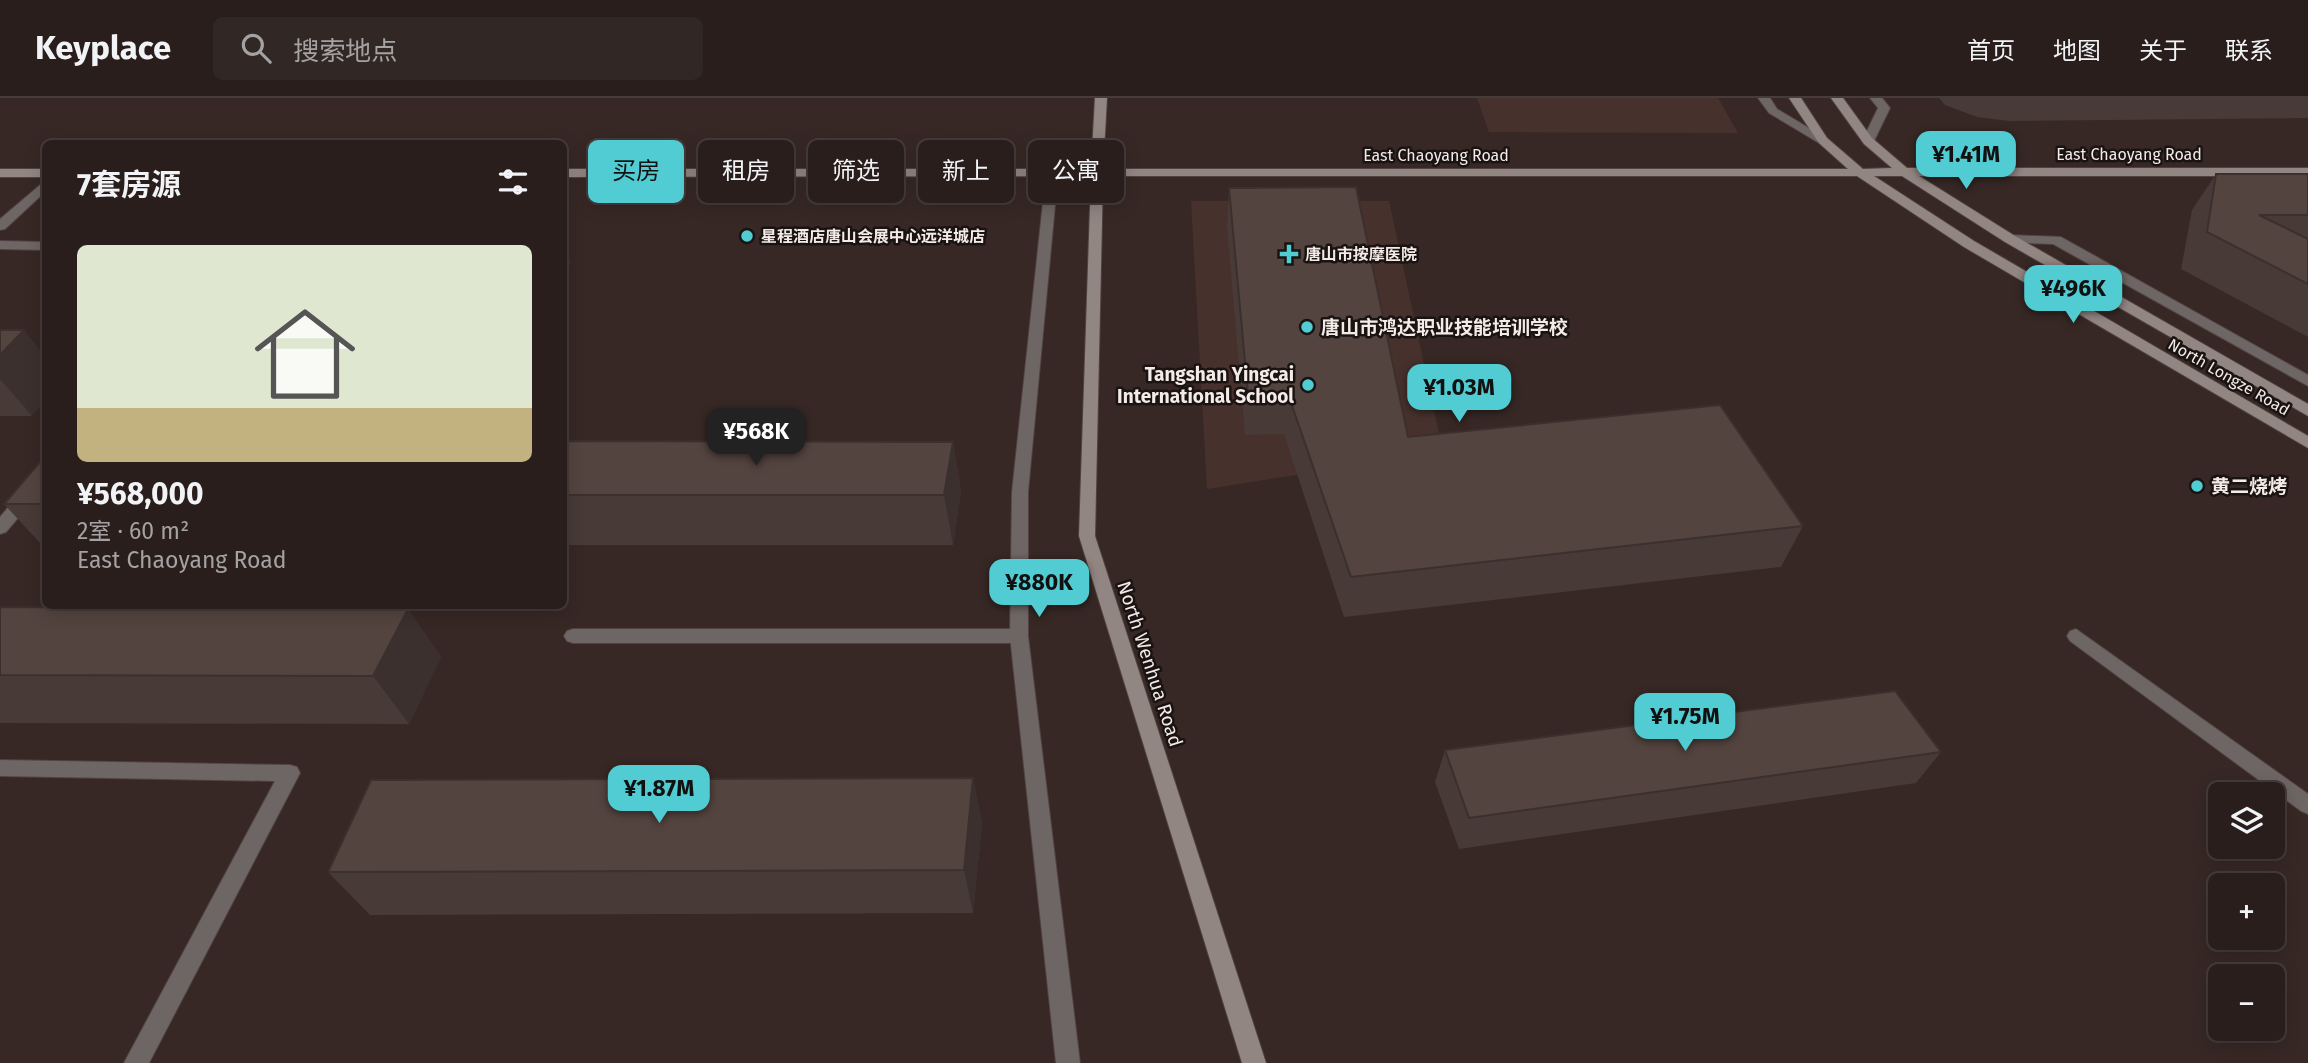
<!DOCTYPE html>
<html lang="zh">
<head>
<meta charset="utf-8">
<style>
  :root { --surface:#291e1c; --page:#312725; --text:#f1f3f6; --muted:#a5a2a3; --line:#453c3b; --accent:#51ccd2 }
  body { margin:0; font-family:"Fira Sans","Noto Sans SC",sans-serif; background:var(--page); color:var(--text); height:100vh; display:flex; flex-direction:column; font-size:26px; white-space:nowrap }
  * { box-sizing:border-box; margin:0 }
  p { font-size:23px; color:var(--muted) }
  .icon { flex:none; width:38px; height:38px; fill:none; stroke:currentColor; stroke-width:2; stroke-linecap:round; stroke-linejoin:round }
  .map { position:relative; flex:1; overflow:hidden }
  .details { position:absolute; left:42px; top:42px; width:525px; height:469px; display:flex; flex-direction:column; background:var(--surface); border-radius:10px; box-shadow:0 4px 18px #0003,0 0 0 2px var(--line) }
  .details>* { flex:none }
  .banner { position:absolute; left:588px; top:42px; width:665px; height:63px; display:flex; gap:14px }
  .buttons { position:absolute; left:2208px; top:684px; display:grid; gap:14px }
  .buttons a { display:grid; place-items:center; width:77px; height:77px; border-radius:10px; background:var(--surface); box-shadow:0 4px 18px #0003,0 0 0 2px var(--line); font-size:35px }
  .price { position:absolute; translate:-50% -60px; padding:0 16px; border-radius:14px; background:var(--accent); color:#111; font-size:23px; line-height:46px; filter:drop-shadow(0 2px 4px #0008) }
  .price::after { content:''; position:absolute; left:50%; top:42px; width:21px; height:16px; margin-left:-10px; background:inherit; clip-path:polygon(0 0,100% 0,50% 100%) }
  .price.active { background:#222; color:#fff }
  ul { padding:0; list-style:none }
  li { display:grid; align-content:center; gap:14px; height:371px; padding:0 35px }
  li+li { border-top:2px solid var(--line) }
  li span { display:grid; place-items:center; height:217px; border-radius:10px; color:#555 }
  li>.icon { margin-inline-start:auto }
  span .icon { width:126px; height:126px; fill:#fffc; stroke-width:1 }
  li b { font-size:30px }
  h2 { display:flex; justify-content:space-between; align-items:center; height:84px; padding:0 35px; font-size:30px }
  .chip { padding:0 24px; border-radius:10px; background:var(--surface); box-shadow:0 4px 18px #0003,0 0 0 2px var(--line); font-size:24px; line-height:63px }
  .chip.active { background:var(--accent); color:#111 }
  header { display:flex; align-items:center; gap:42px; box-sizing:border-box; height:98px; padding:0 35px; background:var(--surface); border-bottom:2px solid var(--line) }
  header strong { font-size:33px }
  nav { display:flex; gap:38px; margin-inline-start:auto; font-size:24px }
  .search { width:490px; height:63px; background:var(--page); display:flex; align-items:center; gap:18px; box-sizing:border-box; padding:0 24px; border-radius:10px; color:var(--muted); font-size:26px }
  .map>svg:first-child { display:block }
  .built { fill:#47312c }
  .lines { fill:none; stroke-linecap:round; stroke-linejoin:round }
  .lane-casing { stroke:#514340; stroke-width:2 }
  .street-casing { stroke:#514340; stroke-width:2 }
  .secondary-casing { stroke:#514340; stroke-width:2 }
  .lane { fill:#6e6664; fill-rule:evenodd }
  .street { fill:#6e6664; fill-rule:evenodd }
  .secondary { fill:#928683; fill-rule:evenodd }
  .wall { fill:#483a37 }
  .shaded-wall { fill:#3b302d }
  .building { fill:#544440; stroke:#3b302d; stroke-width:2 }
  .poi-dot { fill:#51ccd2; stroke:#191311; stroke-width:2.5 }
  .labels { text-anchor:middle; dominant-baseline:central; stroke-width:5; stroke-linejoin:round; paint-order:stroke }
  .far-street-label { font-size:16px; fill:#f4eae7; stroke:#191311 }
  .far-poi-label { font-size:16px; font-weight:bold; fill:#f4eae7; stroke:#191311; text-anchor:start }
  .poi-label { font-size:19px; font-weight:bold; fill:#f4eae7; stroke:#191311; text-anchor:start }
  .street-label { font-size:19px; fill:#f4eae7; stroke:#191311 }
</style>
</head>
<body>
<header>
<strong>Keyplace</strong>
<div class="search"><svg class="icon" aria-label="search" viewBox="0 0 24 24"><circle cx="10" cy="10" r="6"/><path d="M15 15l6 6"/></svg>搜索地点</div>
<nav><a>首页</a><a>地图</a><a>关于</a><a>联系</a></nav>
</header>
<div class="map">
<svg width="2308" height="965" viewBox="0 0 2308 965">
  <rect width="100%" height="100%" fill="#372825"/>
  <path class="built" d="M1477,0h241l20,35 -249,-1z
    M1191,103h198l54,251 -236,37z"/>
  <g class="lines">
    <defs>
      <path id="lane" d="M46,82v11l-41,38 -5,1v-11z
        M0,143l46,1v8l-46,-1z
        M573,531h446l6,2 3,5 -3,5 -6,2h-446l-6,-2 -3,-5 3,-5z
        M2076,531l232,165v20l-7,-3 -231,-170 -3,-5 3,-5z
        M0,662l290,5 7,2 3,6 -151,290h-25l151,-282 -275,-5z"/>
      <path id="street" d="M1758,0h12l7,11 52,31 -10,3 -50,-30z
        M1870,0h12l8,10 -16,33 -6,4 -6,-4 16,-33z
        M1052,72l6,4 -30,318v144l52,427h-24l-46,-427 2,-144 34,-318z
        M2010,137l51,2 247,138v11l-255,-142 -48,-2 -2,-3z
        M46,371v16l-40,47 -6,2v-17l40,-47z"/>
      <path id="secondary" d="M1095,0h12l-4,71h745l-29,-26 -30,-45h12l26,40 36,31 29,-1 -28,-24 -33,-46h12l29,40 35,30h401v8h-389l96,60 293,168v12l-303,-174 -103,-66h-28l100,65 334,195v12l-344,-201 -107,-71h-754l-8,360 171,527h-24l-163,-527 12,-360 -527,1v-8h527z
        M0,71h46v8h-46z"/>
    </defs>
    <use href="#lane" class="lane-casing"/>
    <use href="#street" class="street-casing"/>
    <use href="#secondary" class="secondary-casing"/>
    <use href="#lane" class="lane"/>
    <use href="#street" class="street"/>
    <use href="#secondary" class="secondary"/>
  </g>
  <path class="wall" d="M1939,0h369v20l-299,3 -32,-4 -32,-12z
    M2216,76h92v163l-127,-68 11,-59z
    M1229,90l179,249 395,89 -22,41 -437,50 -60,-183 -39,1 -18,-208z
    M0,232l32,86h-32z
    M564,343l389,1 8,49 -8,54h-389z
    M46,357v90h-4l-38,-41z
    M0,509l408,2 33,48 -32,67 -409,-1z
    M1445,652l496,2 -25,31 -457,66 -24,-67z
    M973,680l9,46 -9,89 -603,2 -42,-43z"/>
  <path class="shaded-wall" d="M564,146l7,18 -7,14z
    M24,232l22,27v43l-14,16 -32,-37v-24z
    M953,344l8,49 -8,54 -9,-50z
    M408,511l33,48 -32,67 -36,-48z
    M973,680l9,46 -9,89 -9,-43z"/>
  <path class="building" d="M2216,76h92v41h-49l49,24v45l-101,-52z
    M1356,89l52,250 312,-32 83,121 -452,51 -63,-183h-40l-19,-206z
    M0,232h24l-24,25z
    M564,343l389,1 -9,53h-380z
    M46,357v49h-42z
    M0,509l408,2 -35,67 -373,-1z
    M1895,593l46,61 -472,66 -24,-68z
    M973,680l-9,92 -636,2 43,-92z"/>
  <g class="poi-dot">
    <circle cx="747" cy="138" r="7"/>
    <path d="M1285.5 145.5h7v7h7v7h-7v7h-7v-7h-7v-7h7z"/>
    <circle cx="1307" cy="229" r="7"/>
    <circle cx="1308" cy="287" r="7"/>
    <circle cx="2197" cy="388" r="7"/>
  </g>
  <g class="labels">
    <g class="far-street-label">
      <text x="2129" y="56">East Chaoyang Road</text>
      <text x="1436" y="57">East Chaoyang Road</text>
      <text transform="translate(2229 279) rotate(30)">North Longze Road</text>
    </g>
    <g class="far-poi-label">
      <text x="761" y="138">星程酒店唐山会展中心远洋城店</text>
      <text x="1305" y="156">唐山市按摩医院</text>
    </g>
    <g class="poi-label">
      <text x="1321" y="229">唐山市鸿达职业技能培训学校</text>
      <text x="1294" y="276" text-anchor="end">Tangshan Yingcai<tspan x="1294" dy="22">International School</tspan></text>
      <text x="2211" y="388">黄二烧烤</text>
    </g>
    <g class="street-label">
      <text transform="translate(1150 566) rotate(72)">North Wenhua Road</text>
    </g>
  </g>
</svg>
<div class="buttons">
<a><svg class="icon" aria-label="layers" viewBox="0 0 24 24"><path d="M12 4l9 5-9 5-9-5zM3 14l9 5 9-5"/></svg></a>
<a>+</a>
<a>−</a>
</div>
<b class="price" style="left:1966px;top:93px">¥1.41M</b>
<b class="price" style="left:2073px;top:227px">¥496K</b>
<b class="price" style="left:1459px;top:326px">¥1.03M</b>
<b class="price active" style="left:756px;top:370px">¥568K</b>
<b class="price" style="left:1039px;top:521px">¥880K</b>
<b class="price" style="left:1685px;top:655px">¥1.75M</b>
<b class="price" style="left:659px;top:727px">¥1.87M</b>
<div class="banner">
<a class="chip active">买房</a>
<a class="chip">租房</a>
<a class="chip">筛选</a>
<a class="chip">新上</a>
<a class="chip">公寓</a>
</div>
<section class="details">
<h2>7套房源<svg class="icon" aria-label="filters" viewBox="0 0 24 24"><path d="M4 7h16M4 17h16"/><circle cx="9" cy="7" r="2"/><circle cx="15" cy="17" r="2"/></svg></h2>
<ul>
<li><span style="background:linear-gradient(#dfe7d0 75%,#c2b280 0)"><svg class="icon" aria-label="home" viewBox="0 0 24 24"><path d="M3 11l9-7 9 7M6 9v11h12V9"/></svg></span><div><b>¥568,000</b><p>2室 · 60 m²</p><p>East Chaoyang Road</p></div></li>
</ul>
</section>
</div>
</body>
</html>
